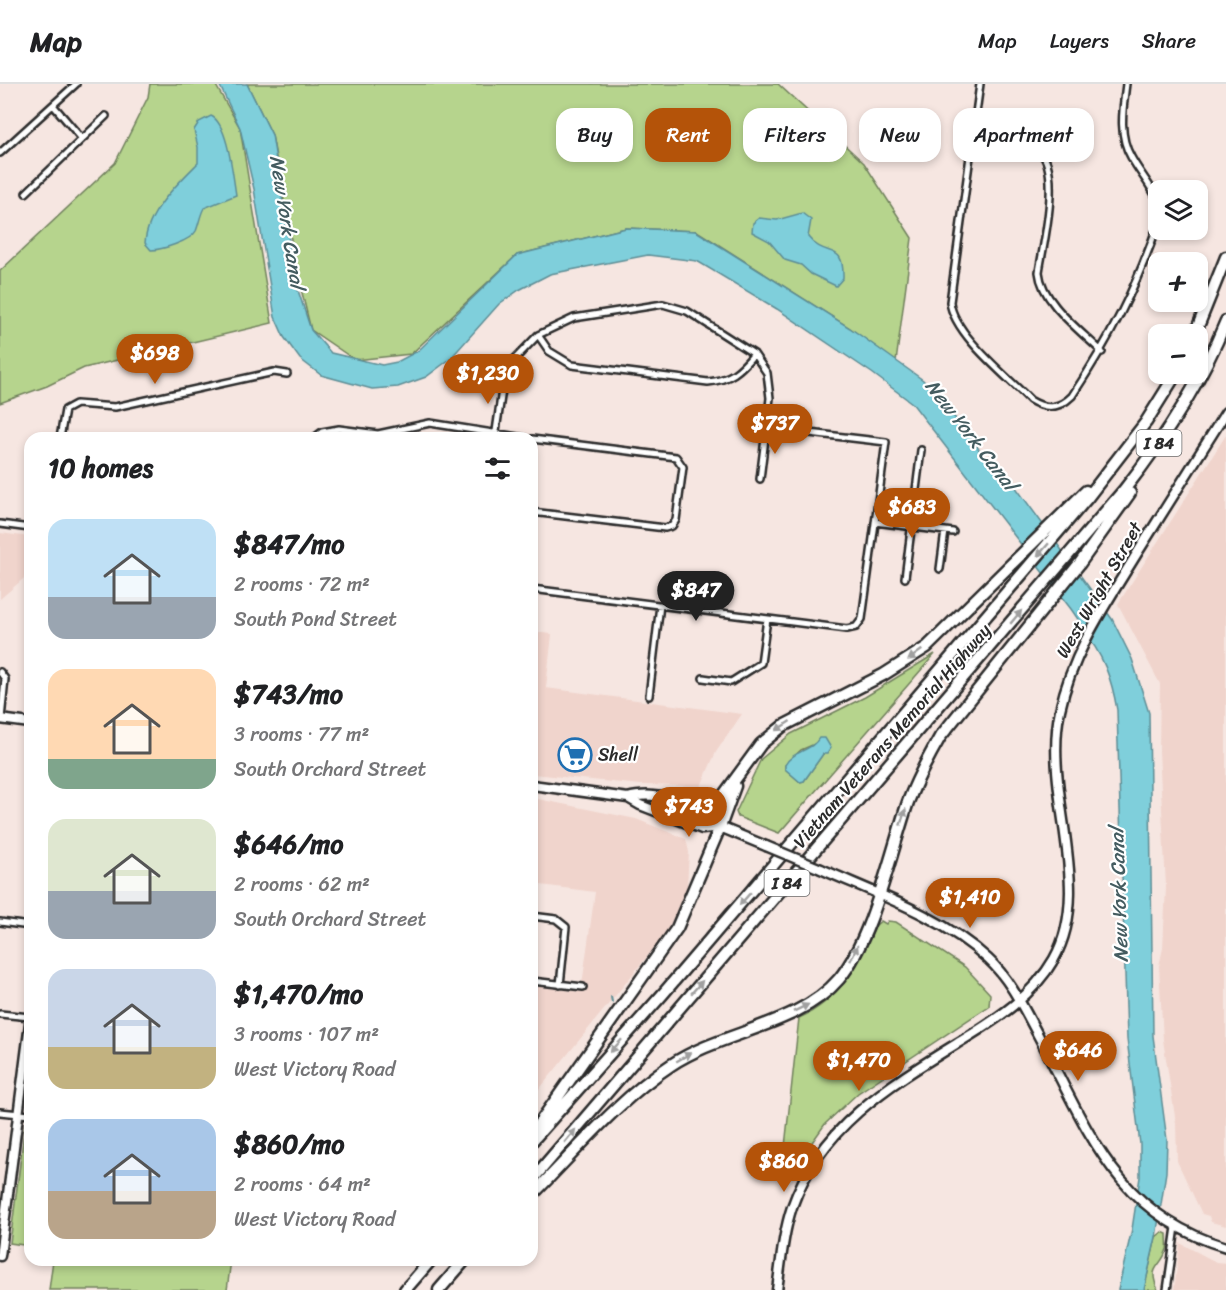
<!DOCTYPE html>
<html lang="en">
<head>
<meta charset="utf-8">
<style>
  :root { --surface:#fff; --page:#f2f2f2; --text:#202124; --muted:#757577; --line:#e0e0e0; --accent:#b45309 }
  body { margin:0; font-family:Sriracha,sans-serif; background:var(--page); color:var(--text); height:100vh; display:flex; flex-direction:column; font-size:22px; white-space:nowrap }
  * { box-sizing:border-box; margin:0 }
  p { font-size:20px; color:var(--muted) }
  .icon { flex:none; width:33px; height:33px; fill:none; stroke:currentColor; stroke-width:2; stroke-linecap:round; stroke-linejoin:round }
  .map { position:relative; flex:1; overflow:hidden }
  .drawer { position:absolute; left:24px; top:348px; width:514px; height:834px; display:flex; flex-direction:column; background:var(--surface); border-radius:18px; box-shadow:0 3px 9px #0003 }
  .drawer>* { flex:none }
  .top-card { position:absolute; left:556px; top:24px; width:570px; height:54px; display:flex; gap:12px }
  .fabs { position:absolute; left:1148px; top:96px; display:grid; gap:12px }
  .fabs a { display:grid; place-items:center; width:60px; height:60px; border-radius:12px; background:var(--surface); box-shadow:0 3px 9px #0003; font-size:30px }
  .price { position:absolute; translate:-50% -51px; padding:0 14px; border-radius:21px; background:var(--accent); color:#fff; font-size:20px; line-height:39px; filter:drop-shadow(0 2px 3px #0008) }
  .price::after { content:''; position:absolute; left:50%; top:36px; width:18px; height:14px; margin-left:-9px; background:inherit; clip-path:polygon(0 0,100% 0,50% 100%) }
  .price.current { background:#222; color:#fff }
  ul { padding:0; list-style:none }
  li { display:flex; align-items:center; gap:18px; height:150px; padding:0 24px }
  li span { display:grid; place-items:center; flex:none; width:168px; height:120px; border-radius:18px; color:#555 }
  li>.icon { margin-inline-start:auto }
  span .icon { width:72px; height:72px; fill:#fffc; stroke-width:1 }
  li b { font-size:26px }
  h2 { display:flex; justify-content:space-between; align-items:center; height:72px; padding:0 24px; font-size:26px }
  .chip { padding:0 21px; border-radius:18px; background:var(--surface); box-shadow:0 3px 9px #0003; font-size:21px; line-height:54px }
  .chip.current { background:var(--accent); color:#fff }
  header { display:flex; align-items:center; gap:36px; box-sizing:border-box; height:84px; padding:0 30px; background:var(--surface); border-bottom:2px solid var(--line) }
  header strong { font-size:28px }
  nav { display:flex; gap:33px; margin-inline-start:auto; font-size:21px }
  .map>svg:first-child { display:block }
  .built { fill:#f0d4cc }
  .green { fill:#b6d48d; stroke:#70805c; stroke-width:1.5; fill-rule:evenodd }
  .water { fill:#7fcfdb; stroke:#5d8d95; stroke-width:1.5 }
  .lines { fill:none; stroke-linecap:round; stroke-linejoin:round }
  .stream { stroke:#5d8d95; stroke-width:2 }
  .street-casing { stroke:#2b2b2b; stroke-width:10 }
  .secondary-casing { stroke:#2b2b2b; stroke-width:13 }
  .highway-casing { stroke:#2b2b2b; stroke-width:15 }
  .street { stroke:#fff; stroke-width:5 }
  .secondary { stroke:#fff; stroke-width:8 }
  .highway { stroke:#fff; stroke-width:10 }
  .secondary-bridge-casing { stroke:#2b2b2b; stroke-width:13; stroke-linecap:butt }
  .secondary-bridge { stroke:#fff; stroke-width:8 }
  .oneway { fill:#a0a0a0 }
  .labels { text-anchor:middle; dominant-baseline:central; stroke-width:4.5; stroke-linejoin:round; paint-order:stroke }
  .shield { fill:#fff; stroke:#6b6b6b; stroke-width:1.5 }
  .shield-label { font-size:16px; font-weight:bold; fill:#2b2b2b }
  .street-label { font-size:18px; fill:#2b2b2b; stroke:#fff }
  .poi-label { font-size:18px; fill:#2b2b2b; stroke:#fff; text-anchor:start }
  .water-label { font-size:20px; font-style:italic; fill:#445c60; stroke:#fff }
</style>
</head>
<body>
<header>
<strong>Map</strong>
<nav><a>Map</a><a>Layers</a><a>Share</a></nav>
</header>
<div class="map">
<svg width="1226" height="1206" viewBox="0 0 1226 1206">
  <rect width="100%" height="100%" fill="#f6e6e1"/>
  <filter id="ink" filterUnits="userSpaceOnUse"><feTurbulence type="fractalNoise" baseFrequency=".0167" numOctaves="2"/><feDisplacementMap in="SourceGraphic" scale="12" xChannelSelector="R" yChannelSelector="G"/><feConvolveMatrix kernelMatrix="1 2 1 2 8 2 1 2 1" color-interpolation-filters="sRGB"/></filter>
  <g filter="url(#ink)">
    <path class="built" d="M1226,351v791l-15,-4 -2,-6 -7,-2 -25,-53 -1,-38 -13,-83 -4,-74 4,-18 3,-61 -7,-136 1,-67 -42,-80z
      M0,449l30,4v36l-30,26z
      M533,548l19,2 -6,54 196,26 -26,38 -15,34 -60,-1 -108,-11z
      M533,714l103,21 50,20 3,13 -2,34 -20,46 -134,165v-111l48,6 14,-100 -62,-8z
      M1180,1159l36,19 10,1v27h-52z"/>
    <path class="green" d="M150,0h65l25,44 32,195 -188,45 -37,18 -47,17v-132l115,-108 33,-66z
      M247,0h531l86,79 48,75 -16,124 -46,-34 -153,-97 -71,-3 -109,27 -106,99 -56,6 -44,-30 -14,-58 -25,-137z
      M935,570l-156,179 -41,-16 -2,-5 25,-53 30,-25 74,-37zM817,659l6,11 -19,27 -4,1 -15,-13v-4l16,-15z
      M881,837l5,3 2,-3 8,1 69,45 25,27 -1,12 -131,87 -33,31 -32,45 -10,-4 16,-147c41,-18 60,-55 77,-93z
      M25,1041l5,1v120l-20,-3z
      M1162,1148l5,2c0,5 1,11 0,15 -6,20 -20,16 -9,41h-14l12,-53z
      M53,1176h178l-4,30h-178z"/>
    <path class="water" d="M219,0h28l25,51 24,149 15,46 20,23 51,12 15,-3 21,-11 99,-96 109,-27 70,3 154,97 73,52 44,52 18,26 19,13 108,148 20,40 17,54 4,323 14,104 -1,32 -10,65 -12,53h-26l14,-61 8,-52v-33l-13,-105 -10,-329c-5,-30 -14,-57 -35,-80v-5l-11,-16 -159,-206 -40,-30 -95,-64 -80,-48 -49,-6 -98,19 -31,16 -20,14 -49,55 -24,18 -28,10 -26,2 -51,-14 -21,-16 -16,-22 -9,-20 -21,-128 -14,-61z
      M211,32c17,7 22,61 25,79l-32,13c-4,7 -5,16 -8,23 -5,10 -35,19 -45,19l-6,-7c2,-31 33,-60 53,-80v-16l-4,-17 5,-8z
      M802,129l9,7 -3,17c18,23 36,3 35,41l-7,8 -25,-12 -10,-9 -16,-5 -16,-19 -17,-9 1,-9 6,-5 18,2z
      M819,654h6l6,10 -4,6h-4l-19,27 -4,1 -15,-13v-4c7,-14 27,-14 34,-27z"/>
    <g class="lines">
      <path class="stream" d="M611,913l1,5"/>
      <defs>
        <path id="street" d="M980,0l-30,218c4,33 57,74 80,98 16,10 29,9 42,-4 38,-57 64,-108 86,-172
          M1126,0c-3,24 -8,51 5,73 8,15 20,28 27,44
          M53,21l29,34
          M972,48c17,5 53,9 67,19 23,18 4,94 0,121 3,31 41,58 63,80
          M0,69l76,-69
          M26,109l80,-77
          M538,251l11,16 23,14 136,17c22,-2 32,-11 46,-28
          M60,354l5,-28 11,-6 39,3 159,-35 13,2
          M314,354l8,-6 17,-3 39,5 52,-11 94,15
          M495,354l9,-62 7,-13 27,-28 36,-17 89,-14 24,7 67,43 13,19 3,25 -10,81
          M532,355l144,18 7,10 -7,53 -4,6 -7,2 -133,-16
          M875,438l78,10
          M0,440l30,4
          M940,485l5,-38
          M905,494l16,-128
          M532,505l315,40 9,-2 6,-8 24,-177 -119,-14
          M0,588l5,7 -4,40
          M703,594l28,4 30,-19 6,-44
          M649,612l11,-91
          M532,832l24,3 10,8 -6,58
          M0,838l30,4
          M532,897l51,6
          M0,930l30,3
          M0,1028l30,3
          M1167,1206l9,-63"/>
        <path id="secondary" d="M0,635l30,4
          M532,701l96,13c25,-8 80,4 92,29
          M628,714l12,7 62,24 18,-2 46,19
          M821,785c56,25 121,47 167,90 22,20 36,50 50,76 49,92 77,180 188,212
          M0,1172l30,-233
          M777,1206c4,-28 6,-56 15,-83 28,-81 99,-123 169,-166 36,-22 72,-45 93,-82 41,-73 -12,-166 6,-249 12,-57 46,-106 76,-155 30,-47 60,-95 90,-143"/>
        <path id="highway" d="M1195,250l31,-77
          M698,724l16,-5 9,-7 38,-52 22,-18 100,-51 44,-28 159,-156
          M536,1044l141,-200 43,-101 15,-41
          M532,1057l130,-146 426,-498 58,-75 30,-48
          M532,1096l592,-690c41,-52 77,-108 102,-169
          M532,1111c44,-44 87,-96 139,-130 51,-34 128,-39 168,-86 33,-39 52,-127 69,-177 9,-23 20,-44 32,-65l140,-174 50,-70
          M405,1206l26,-30
          M439,1206l26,-30"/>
      </defs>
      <use href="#street" class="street-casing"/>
      <use href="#secondary" class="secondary-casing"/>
      <use href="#highway" class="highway-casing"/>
      <use href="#street" class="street"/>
      <use href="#secondary" class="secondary"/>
      <use href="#highway" class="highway"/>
      <defs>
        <path id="secondary-bridge" d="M766,762l55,23"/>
      </defs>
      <use href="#secondary-bridge" class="secondary-bridge-casing"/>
      <use href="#secondary-bridge" class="secondary-bridge"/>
    </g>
    <defs><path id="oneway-solid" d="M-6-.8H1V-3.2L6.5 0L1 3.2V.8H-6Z" transform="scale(1.5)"/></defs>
    <g class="oneway">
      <use href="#oneway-solid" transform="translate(1043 466) rotate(131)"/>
      <use href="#oneway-solid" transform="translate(1016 533) rotate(-50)"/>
      <use href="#oneway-solid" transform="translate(915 571) rotate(144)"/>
      <use href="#oneway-solid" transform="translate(783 642) rotate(147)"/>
      <use href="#oneway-solid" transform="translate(903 733) rotate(-72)"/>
      <use href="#oneway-solid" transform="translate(745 815) rotate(131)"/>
      <use href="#oneway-solid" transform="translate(854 869) rotate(-65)"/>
      <use href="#oneway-solid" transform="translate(697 903) rotate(-49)"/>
      <use href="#oneway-solid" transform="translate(801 924) rotate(-26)"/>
      <use href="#oneway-solid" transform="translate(616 962) rotate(132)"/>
      <use href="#oneway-solid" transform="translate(684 973) rotate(-30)"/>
      <use href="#oneway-solid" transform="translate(570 1052) rotate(-50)"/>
    </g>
  </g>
  <defs>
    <symbol id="supermarket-ring" viewBox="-11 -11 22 22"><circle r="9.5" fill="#fff" stroke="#1f6fb2" stroke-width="1.5"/><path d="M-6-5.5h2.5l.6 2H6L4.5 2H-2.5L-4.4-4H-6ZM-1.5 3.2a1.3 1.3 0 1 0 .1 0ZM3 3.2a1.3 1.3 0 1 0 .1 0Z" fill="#1f6fb2"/></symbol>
  </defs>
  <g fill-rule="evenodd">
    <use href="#supermarket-ring" x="556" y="652" width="38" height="38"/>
  </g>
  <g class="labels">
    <g class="shield">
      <rect x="1136.5" y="346" width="45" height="26" rx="4.5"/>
      <rect x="764.5" y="786" width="45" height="26" rx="4.5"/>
    </g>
    <g class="shield-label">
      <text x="1159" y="359">I 84</text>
      <text x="787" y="799">I 84</text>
    </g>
    <g class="street-label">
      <text transform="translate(1099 506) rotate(-60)">West Wright Street</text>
      <text transform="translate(892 652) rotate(-49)">Vietnam Veterans Memorial Highway</text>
    </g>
    <g class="poi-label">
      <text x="598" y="671">Shell</text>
    </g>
    <g class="water-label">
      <text transform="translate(287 138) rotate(81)">New York Canal</text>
      <text transform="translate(971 351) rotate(52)">New York Canal</text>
      <text transform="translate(1119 811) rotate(-92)">New York Canal</text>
    </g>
  </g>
</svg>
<div class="fabs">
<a><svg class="icon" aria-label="layers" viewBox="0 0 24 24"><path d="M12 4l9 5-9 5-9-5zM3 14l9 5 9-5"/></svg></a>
<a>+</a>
<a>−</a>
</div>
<b class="price" style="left:155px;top:301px">$698</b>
<b class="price" style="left:488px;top:321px">$1,230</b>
<b class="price" style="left:775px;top:371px">$737</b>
<b class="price" style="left:912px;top:455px">$683</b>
<b class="price current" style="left:696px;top:538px">$847</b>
<b class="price" style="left:689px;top:754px">$743</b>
<b class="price" style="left:970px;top:845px">$1,410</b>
<b class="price" style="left:1078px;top:998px">$646</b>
<b class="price" style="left:859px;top:1008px">$1,470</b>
<b class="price" style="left:784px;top:1109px">$860</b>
<div class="top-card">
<a class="chip">Buy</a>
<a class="chip current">Rent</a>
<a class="chip">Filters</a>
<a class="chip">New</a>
<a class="chip">Apartment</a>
</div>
<section class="drawer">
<h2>10 homes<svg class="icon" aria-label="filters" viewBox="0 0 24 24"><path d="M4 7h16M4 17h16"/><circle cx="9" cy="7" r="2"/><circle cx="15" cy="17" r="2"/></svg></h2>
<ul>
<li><span style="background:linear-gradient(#bfe0f5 65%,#9aa5b1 0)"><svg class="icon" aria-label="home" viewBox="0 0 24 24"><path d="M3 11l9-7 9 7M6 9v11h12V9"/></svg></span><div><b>$847/mo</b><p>2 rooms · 72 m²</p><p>South Pond Street</p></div></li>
<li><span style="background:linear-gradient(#ffd9b3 75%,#7fa58c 0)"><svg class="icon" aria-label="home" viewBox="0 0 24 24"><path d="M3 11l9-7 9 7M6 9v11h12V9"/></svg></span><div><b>$743/mo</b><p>3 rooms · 77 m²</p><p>South Orchard Street</p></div></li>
<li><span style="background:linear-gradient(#dfe7d0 60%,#9aa5b1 0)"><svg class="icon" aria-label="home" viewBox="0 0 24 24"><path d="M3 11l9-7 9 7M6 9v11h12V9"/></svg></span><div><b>$646/mo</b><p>2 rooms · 62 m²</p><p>South Orchard Street</p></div></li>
<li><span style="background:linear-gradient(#c9d6e8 65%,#c2b280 0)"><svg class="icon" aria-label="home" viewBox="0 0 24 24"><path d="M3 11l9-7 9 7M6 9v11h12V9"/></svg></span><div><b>$1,470/mo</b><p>3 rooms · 107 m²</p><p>West Victory Road</p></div></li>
<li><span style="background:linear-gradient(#a9c7e8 60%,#b9a48a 0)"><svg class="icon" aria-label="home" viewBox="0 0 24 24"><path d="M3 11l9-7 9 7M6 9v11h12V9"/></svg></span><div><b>$860/mo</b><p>2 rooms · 64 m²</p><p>West Victory Road</p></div></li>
</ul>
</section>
</div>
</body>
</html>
